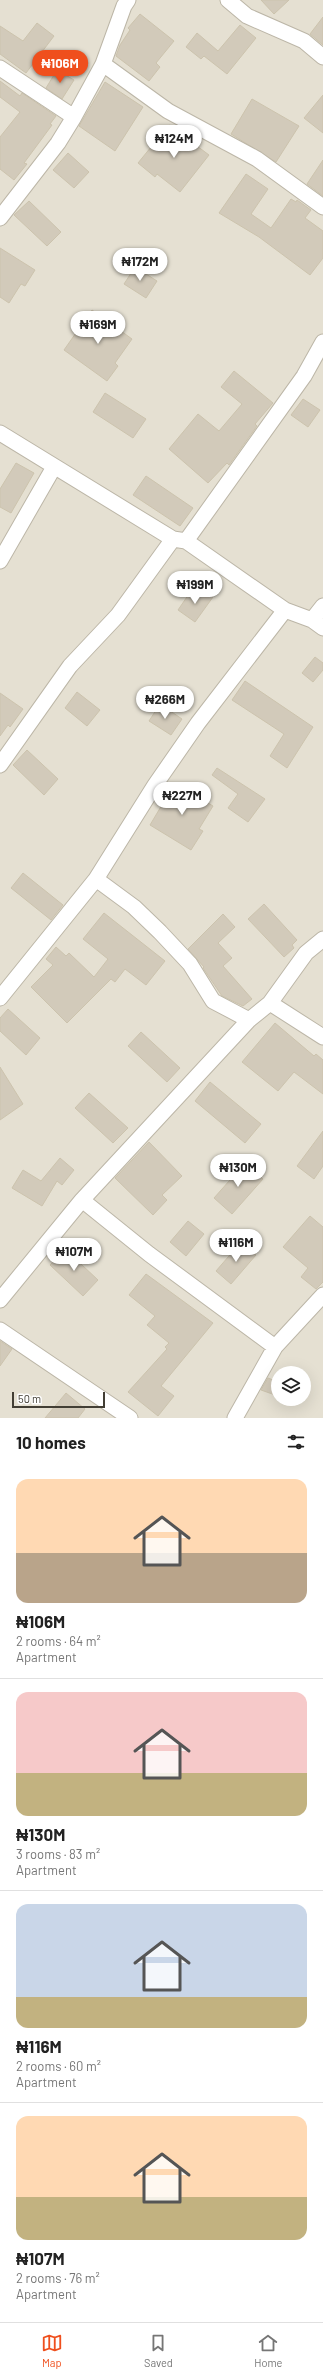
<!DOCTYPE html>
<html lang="en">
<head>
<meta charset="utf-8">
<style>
  :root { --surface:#fff; --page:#f2f2f2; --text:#222; --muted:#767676; --line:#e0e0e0; --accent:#ef4f1d }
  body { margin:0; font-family:Barlow,sans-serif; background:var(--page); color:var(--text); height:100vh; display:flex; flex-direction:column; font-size:15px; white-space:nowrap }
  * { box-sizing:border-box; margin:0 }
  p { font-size:13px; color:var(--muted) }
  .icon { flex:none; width:22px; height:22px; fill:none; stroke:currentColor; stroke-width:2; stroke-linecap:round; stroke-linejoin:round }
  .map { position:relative; height:1418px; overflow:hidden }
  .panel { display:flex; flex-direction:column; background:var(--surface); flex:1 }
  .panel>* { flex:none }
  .tools { position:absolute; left:271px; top:1366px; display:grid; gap:8px }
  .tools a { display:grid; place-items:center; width:40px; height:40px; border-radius:50%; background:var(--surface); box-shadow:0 4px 16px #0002; font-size:20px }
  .scale { position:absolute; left:12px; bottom:10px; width:93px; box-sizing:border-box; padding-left:4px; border:2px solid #423e34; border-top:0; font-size:11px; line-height:14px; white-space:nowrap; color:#423e34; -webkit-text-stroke:3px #fff; paint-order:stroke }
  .price { position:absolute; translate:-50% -34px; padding:0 9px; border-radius:14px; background:#fff; color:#222; font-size:13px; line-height:26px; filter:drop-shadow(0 1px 2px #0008) }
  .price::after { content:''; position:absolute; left:50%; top:24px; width:12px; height:9px; margin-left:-6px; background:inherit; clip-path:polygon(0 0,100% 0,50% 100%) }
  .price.selected { background:var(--accent); color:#fff }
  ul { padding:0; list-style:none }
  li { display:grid; align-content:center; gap:8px; height:212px; padding:0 16px }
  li+li { border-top:1px solid var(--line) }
  li span { display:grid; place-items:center; height:124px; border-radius:12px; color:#555 }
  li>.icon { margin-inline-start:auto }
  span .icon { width:72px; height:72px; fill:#fffc; stroke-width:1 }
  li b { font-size:17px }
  h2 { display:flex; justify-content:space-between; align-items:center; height:48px; padding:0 16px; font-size:17px }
  .menu { display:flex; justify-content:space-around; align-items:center; height:56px; border-top:1px solid var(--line); background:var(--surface); font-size:11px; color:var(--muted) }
  .menu a { display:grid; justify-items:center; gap:2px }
  .menu .selected { color:var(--accent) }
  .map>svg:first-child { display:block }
  .residential { fill:#e5e0d2; fill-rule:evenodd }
  .building { fill:#d2caba; stroke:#ccc3ad }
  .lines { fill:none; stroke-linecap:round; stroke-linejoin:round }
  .street-casing { stroke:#bcb6a7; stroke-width:17 }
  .street { stroke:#fff; stroke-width:15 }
</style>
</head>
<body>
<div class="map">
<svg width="323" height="1418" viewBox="0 0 323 1418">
  <rect width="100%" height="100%" fill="#f1eee4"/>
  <path class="residential" d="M0,0h323v1418h-323zM278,1373h26v26h-26z"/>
  <path class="building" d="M261,0h28l-15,14z
    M140,14l34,27 -18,22 4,4 -11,14 -33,-25 4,-11 10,-15 -2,-2z
    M323,17v28l-13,-11z
    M37,23l17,13 -28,37 -26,-19v-28l23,15z
    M240,25l16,13 -29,36 -23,-18 -3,3 -15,-12 11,-14 21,18z
    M57,70l17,10 -12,19 -16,-11z
    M0,81l20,15 2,-3 34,23 -6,8 2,1 -28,38 3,1 -13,16 -14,-11v-32l20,-25 -20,-15z
    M105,82l38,25 -28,44 -36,-25z
    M323,95v38l-19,-15z
    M252,99l47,27 -23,36 -45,-28z
    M169,125l40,30 -29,37 -23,-18 -2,3 -17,-14z
    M68,153l21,19 -15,16 -21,-18z
    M323,160v36l-16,-12z
    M246,174l22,15 -17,25 20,14 20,-29 5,3 1,-2 14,10 -6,8 18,13v27l-13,17 -51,-38 -40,-24z
    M29,201l32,31 -14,14 -33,-31z
    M0,248l35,22 -10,16 -4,-2 -12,19 -9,-6z
    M135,267l22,14 -11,17 -22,-14z
    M92,310l40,29 -17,24 3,3 -11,15 -43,-31z
    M234,371l39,32 -18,21 2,2 -28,39 -2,-2 -19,20 -39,-34 29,-35 21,17 23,-27 -21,-17z
    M105,393l41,26 -13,19 -40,-26z
    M303,399l17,11 -12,17 -17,-12z
    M16,463l18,10 -23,40 -11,-6v-18z
    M146,476l47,32 -13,18 -47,-31z
    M202,589l11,8 -18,25 -17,-12 13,-19 6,4z
    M315,657l8,6v7l-10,12 -11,-9z
    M245,681l68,46 -26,41 -17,-12 14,-22 -52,-34z
    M77,692l23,18 -13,16 -22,-18z
    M0,693l23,16 -13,18 -2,-2 -8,11z
    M160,704l22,15 -11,16 -22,-14z
    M27,750l31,29 -14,16 -31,-30z
    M217,768l48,31 -17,23 -20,-14 10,-14 -26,-19z
    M175,783l38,23 -14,23 4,2 -12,19 -41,-25z
    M23,873l40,32 -12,15 -40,-32z
    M264,904l33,36 -5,5 2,3 -10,9 -36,-38z
    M104,913l61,48 -19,24 -21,-16 -10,13 -4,-3 -44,44 -36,-36 22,-22 -7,-6 10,-12 10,9 3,-3 25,24 14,-18 -25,-20z
    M223,914l12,13 -17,16 14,15 -9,8 29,33 -9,7 -21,-10 -19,-28 1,-1 -16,-18z
    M8,1009l32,29 -14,17 -26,-24v-13z
    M275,1023l39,33 2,-2 7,6v34l-29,-22 -16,19 -36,-29z
    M141,1032l39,36 -13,14 -39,-36z
    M0,1067l23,37 -23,16z
    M210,1082l51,42 -16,19 -50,-42z
    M89,1093l39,35 -15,15 -38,-35z
    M323,1131v35l-9,13 -17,-13z
    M149,1142l33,34 -20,19 5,5 -14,15 -38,-37z
    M60,1158l14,12 -12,15 -5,-4 -15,25 -30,-18 11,-18 18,11z
    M245,1163l18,16 -31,35 -18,-16z
    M310,1216l13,11v55l-7,7 -15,-12 7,-9 -25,-21z
    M188,1221l16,13 -18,22 -16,-14z
    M241,1242l15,13 -25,29 -15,-13z
    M65,1249l33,31 -15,16 -33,-31z
    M146,1274l67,49 -52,63 13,10 -16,20 -30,-24 39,-43 -2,-2 4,-4 -22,-18 8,-9 -26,-21z
    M0,1341l12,8 -12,17z
    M268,1378l10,4v14l-17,-6z
    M66,1393l19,16 -7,9h-33z"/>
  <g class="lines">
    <defs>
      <path id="street" d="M228,0l19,16 57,25 19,16
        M103,64l65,47 89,48 66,48
        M0,68l74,49
        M0,218l58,-75 16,-26 29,-53 21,-58 4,-6
        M0,433l173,106 13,2 99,69 27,10 11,8
        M186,541l118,-165 19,-34
        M0,561l54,-94
        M312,620l11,-14
        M0,765l70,-99 48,-51 55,-76
        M96,879l38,28 26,25 30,32 23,37 36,19
        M0,998l96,-119 59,-94 43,-62 87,-113
        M270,1003l53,34
        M82,1200l67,54 126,93
        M0,1300l82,-100 167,-180 21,-17 36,-50 17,-14
        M0,1330l130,88
        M235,1418l40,-71 48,-52"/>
    </defs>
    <use href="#street" class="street-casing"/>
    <use href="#street" class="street"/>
  </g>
</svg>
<div class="tools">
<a><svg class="icon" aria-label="layers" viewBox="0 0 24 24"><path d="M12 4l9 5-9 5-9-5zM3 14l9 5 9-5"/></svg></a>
</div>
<div class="scale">50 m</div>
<b class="price selected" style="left:60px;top:84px">₦106M</b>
<b class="price" style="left:174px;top:159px">₦124M</b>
<b class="price" style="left:140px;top:282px">₦172M</b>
<b class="price" style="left:98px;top:345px">₦169M</b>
<b class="price" style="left:195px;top:605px">₦199M</b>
<b class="price" style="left:165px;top:720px">₦266M</b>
<b class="price" style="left:182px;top:816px">₦227M</b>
<b class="price" style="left:238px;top:1188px">₦130M</b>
<b class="price" style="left:236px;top:1263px">₦116M</b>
<b class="price" style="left:74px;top:1272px">₦107M</b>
</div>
<section class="panel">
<h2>10 homes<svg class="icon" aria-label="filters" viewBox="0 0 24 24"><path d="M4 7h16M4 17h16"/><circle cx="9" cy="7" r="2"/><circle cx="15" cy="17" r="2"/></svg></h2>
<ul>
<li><span style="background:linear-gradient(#ffd9b3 60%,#b9a48a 0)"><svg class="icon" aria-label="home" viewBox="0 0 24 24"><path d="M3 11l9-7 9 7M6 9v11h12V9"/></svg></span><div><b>₦106M</b><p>2 rooms · 64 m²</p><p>Apartment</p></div></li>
<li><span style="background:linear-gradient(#f6c9c9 65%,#c2b280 0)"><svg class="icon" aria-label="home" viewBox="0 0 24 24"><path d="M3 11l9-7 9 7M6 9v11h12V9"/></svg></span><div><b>₦130M</b><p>3 rooms · 83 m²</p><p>Apartment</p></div></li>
<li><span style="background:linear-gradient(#c9d6e8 75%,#c2b280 0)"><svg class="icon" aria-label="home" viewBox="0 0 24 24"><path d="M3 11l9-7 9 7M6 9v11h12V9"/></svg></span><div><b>₦116M</b><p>2 rooms · 60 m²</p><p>Apartment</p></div></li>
<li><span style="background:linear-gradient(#ffd9b3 65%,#c2b280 0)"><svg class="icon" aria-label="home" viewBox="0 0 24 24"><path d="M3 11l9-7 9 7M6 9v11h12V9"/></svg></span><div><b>₦107M</b><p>2 rooms · 76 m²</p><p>Apartment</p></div></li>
</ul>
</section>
<nav class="menu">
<a class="selected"><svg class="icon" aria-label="map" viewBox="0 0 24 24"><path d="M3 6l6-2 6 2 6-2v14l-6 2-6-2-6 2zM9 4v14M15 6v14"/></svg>Map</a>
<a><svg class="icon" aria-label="saved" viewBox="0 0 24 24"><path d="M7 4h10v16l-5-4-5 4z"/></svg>Saved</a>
<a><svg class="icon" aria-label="home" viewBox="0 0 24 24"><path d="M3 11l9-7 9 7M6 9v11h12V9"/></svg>Home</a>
</nav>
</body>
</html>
